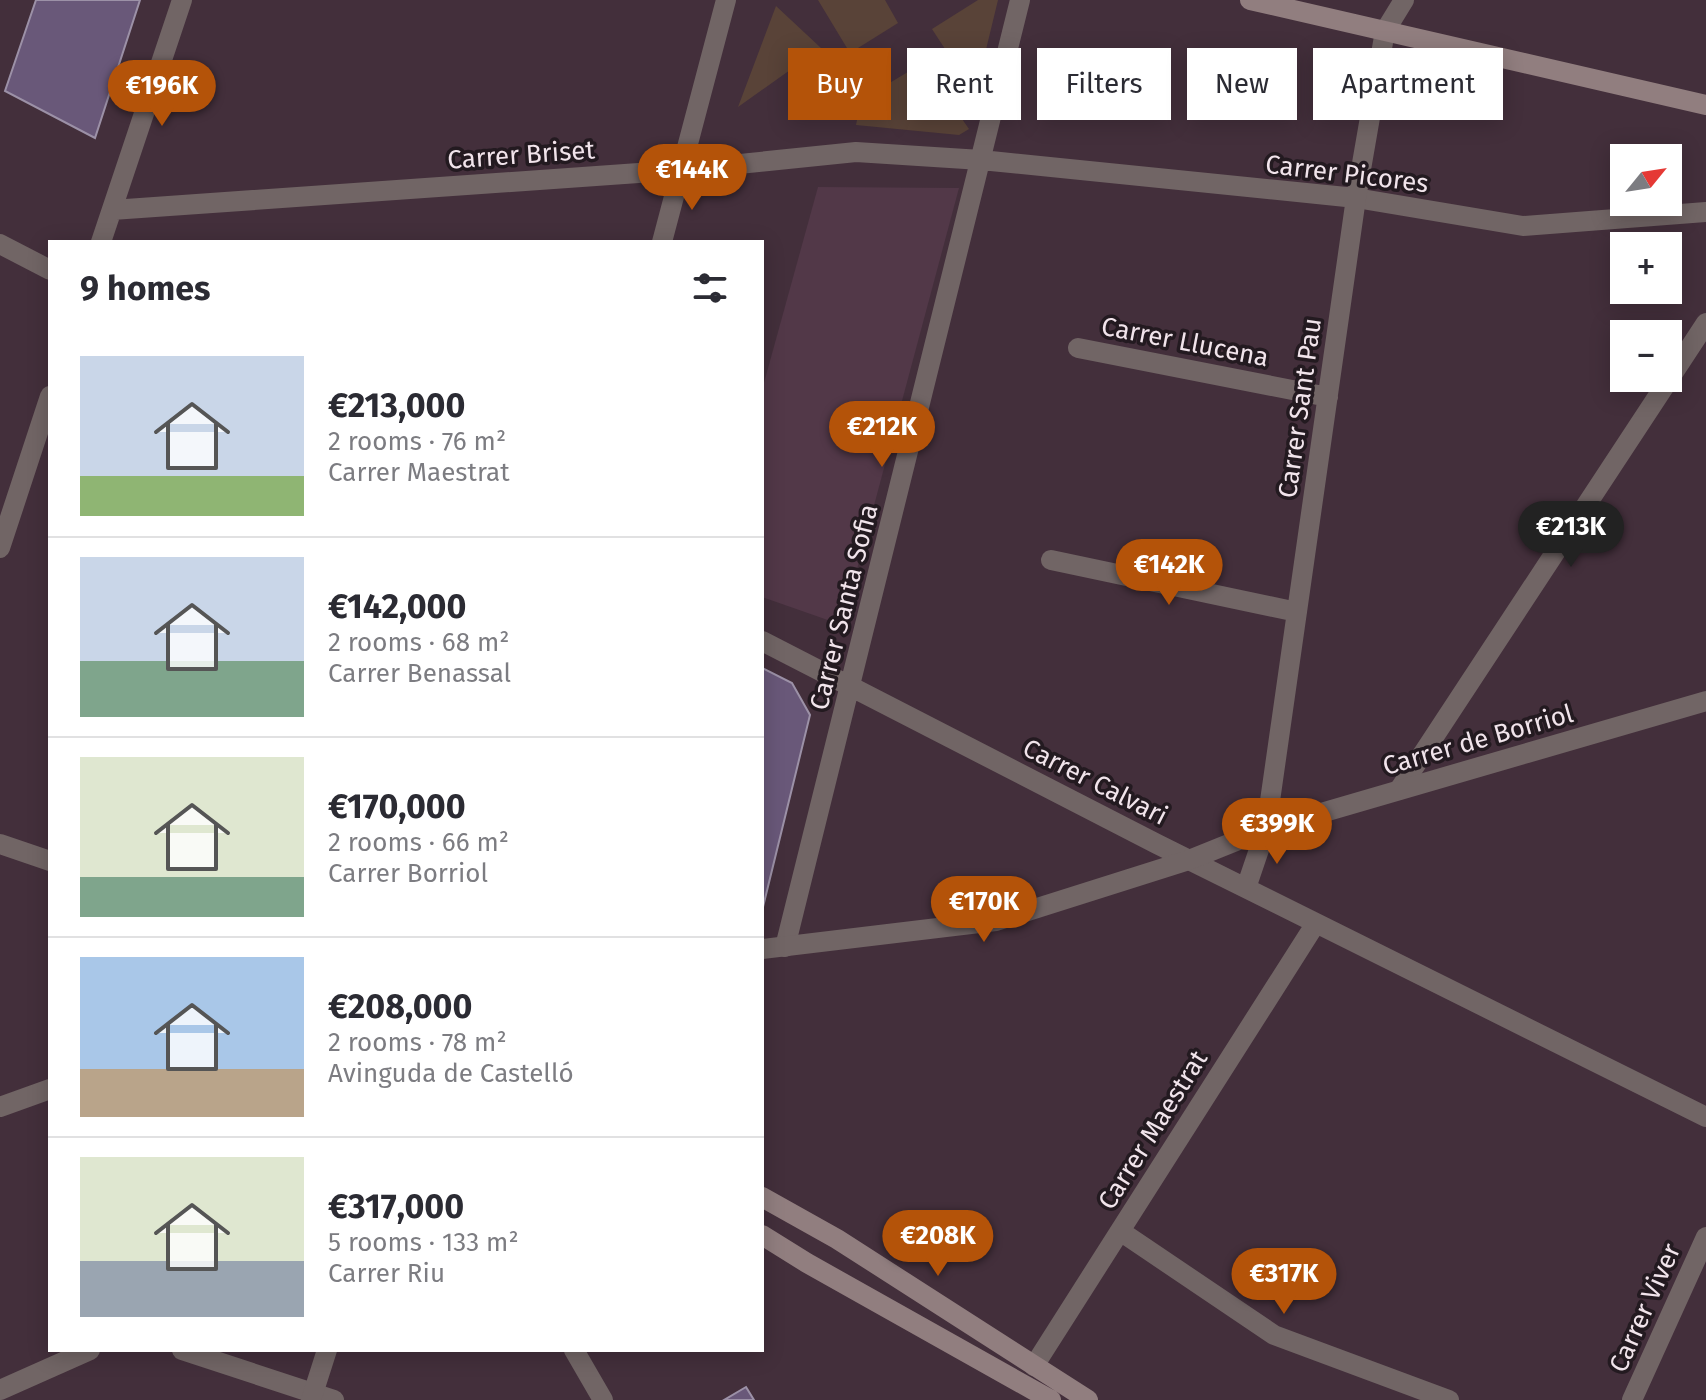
<!DOCTYPE html>
<html lang="en">
<head>
<meta charset="utf-8">
<style>
  :root { --surface:#fff; --page:#f7f7f7; --text:#2b2b33; --muted:#7c7c81; --line:#e1e1e2; --accent:#b45309 }
  body { margin:0; font-family:"Fira Sans",sans-serif; background:var(--page); color:var(--text); height:100vh; display:flex; flex-direction:column; font-size:30px; white-space:nowrap }
  * { box-sizing:border-box; margin:0 }
  p { font-size:26px; color:var(--muted) }
  .icon { flex:none; width:44px; height:44px; fill:none; stroke:currentColor; stroke-width:2; stroke-linecap:round; stroke-linejoin:round }
  .map { position:relative; flex:1; overflow:hidden }
  .drawer { position:absolute; left:48px; top:240px; width:716px; height:1112px; display:flex; flex-direction:column; background:var(--surface); border-radius:0px; box-shadow:0 4px 20px #0003 }
  .drawer>* { flex:none }
  .hud { position:absolute; left:788px; top:48px; width:760px; height:72px; display:flex; gap:16px }
  .needle { width:52px; rotate:60deg }
  .buttons { position:absolute; left:1610px; top:144px; display:grid; gap:16px }
  .buttons a { display:grid; place-items:center; width:72px; height:72px; border-radius:0px; background:var(--surface); box-shadow:0 4px 20px #0003; font-size:40px }
  .price { position:absolute; translate:-50% -68px; padding:0 18px; border-radius:28px; background:var(--accent); color:#fff; font-size:26px; line-height:52px; filter:drop-shadow(0 2px 4px #0008) }
  .price::after { content:''; position:absolute; left:50%; top:48px; width:24px; height:18px; margin-left:-12px; background:inherit; clip-path:polygon(0 0,100% 0,50% 100%) }
  .price.selected { background:#222; color:#fff }
  ul { padding:0; list-style:none }
  li { display:flex; align-items:center; gap:24px; height:200px; padding:0 32px }
  li+li { border-top:2px solid var(--line) }
  li span { display:grid; place-items:center; flex:none; width:224px; height:160px; border-radius:0px; color:#555 }
  li>.icon { margin-inline-start:auto }
  span .icon { width:96px; height:96px; fill:#fffc; stroke-width:1 }
  li b { font-size:34px }
  h2 { display:flex; justify-content:space-between; align-items:center; height:96px; padding:0 32px; font-size:34px }
  .chip { padding:0 28px; border-radius:0px; background:var(--surface); box-shadow:0 4px 20px #0003; font-size:28px; line-height:72px }
  .chip.selected { background:var(--accent); color:#fff }
  .map>svg:first-child { display:block }
  .built { fill:#523848 }
  .green { fill:#594338 }
  .building { fill:#695879; stroke:#9c91a7; stroke-width:2 }
  .lines { fill:none; stroke-linecap:round; stroke-linejoin:round }
  .pedestrian { stroke:#716565; stroke-width:20 }
  .minor { stroke:#716565; stroke-width:20 }
  .tertiary { stroke:#716565; stroke-width:20 }
  .secondary { stroke:#917e7f; stroke-width:20 }
  .labels { text-anchor:middle; dominant-baseline:central; stroke-width:7; stroke-linejoin:round; paint-order:stroke }
  .street-label { font-size:26px; fill:#f1e4eb; stroke:#231a20 }
</style>
</head>
<body>
<div class="map">
<svg width="1706" height="1400" viewBox="0 0 1706 1400">
  <rect width="100%" height="100%" fill="#432f3b"/>
  <path class="built" d="M818,187l141,1 -117,437 -80,-28v-207z"/>
  <path class="green" d="M818,0h67l13,23 -48,30z
    M978,0h20l-23,95 -43,-66z
    M776,6l45,42 -83,59z
    M923,63l46,66 -10,6 -103,-10 5,-25z"/>
  <path class="building" d="M36,0h104l-45,138 -90,-47z
    M762,668l30,15 18,32 -48,196z
    M746,1387l8,13h-30z"/>
  <g class="lines">
    <path class="pedestrian" d="M1356,198l167,28 183,-14"/>
    <path class="minor" d="M112,210l569,-40 175,-18 125,8 375,38
      M101,242l81,-242
      M1078,348l250,49
      M0,548l50,-152
      M1051,560l246,52
      M762,641l395,203 549,273
      M1399,790l307,-467
      M1246,888l20,-59 90,-631 29,-167 19,-31
      M785,947l235,-947
      M1120,1231l154,104 175,65
      M182,1350l152,50
      M574,1350l29,50
      M1034,1366l282,-443
      M0,1390l90,-40
      M1632,1400l74,-163"/>
    <path class="tertiary" d="M662,242l64,-242
      M0,244l50,26
      M0,844l50,17
      M762,949l234,-28 193,-61 77,-31 440,-128
      M0,1107l50,-18
      M311,1400l16,-50"/>
    <path class="secondary" d="M1250,0l456,105
      M762,1197l75,42 251,161
      M762,1235l45,28 244,137"/>
  </g>
  <g class="labels">
    <g class="street-label">
      <text transform="translate(521 155) rotate(-4)">Carrer Briset</text>
      <text transform="translate(1347 174) rotate(7)">Carrer Picores</text>
      <text transform="translate(1185 342) rotate(11)">Carrer Llucena</text>
      <text transform="translate(1300 408) rotate(-82)">Carrer Sant Pau</text>
      <text transform="translate(844 607) rotate(-76)">Carrer Santa Sofia</text>
      <text transform="translate(1478 740) rotate(-16)">Carrer de Borriol</text>
      <text transform="translate(1095 782) rotate(27)">Carrer Calvari</text>
      <text transform="translate(1153 1130) rotate(-58)">Carrer Maestrat</text>
      <text transform="translate(1645 1308) rotate(-66)">Carrer Viver</text>
    </g>
  </g>
</svg>
<div class="buttons">
<a><svg class="needle" viewBox="-14 -14 28 28"><path d="M0-13l5 13h-10z" fill="#e53935"/><path d="M0 13l5-13h-10z" fill="#7c7c81"/></svg></a>
<a>+</a>
<a>−</a>
</div>
<b class="price" style="left:162px;top:128px">€196K</b>
<b class="price" style="left:692px;top:212px">€144K</b>
<b class="price" style="left:882px;top:469px">€212K</b>
<b class="price selected" style="left:1571px;top:569px">€213K</b>
<b class="price" style="left:1169px;top:607px">€142K</b>
<b class="price" style="left:1277px;top:866px">€399K</b>
<b class="price" style="left:984px;top:944px">€170K</b>
<b class="price" style="left:938px;top:1278px">€208K</b>
<b class="price" style="left:1284px;top:1316px">€317K</b>
<div class="hud">
<a class="chip selected">Buy</a>
<a class="chip">Rent</a>
<a class="chip">Filters</a>
<a class="chip">New</a>
<a class="chip">Apartment</a>
</div>
<section class="drawer">
<h2>9 homes<svg class="icon" aria-label="filters" viewBox="0 0 24 24"><path d="M4 7h16M4 17h16"/><circle cx="9" cy="7" r="2"/><circle cx="15" cy="17" r="2"/></svg></h2>
<ul>
<li><span style="background:linear-gradient(#c9d6e8 75%,#8fb573 0)"><svg class="icon" aria-label="home" viewBox="0 0 24 24"><path d="M3 11l9-7 9 7M6 9v11h12V9"/></svg></span><div><b>€213,000</b><p>2 rooms · 76 m²</p><p>Carrer Maestrat</p></div></li>
<li><span style="background:linear-gradient(#c9d6e8 65%,#7fa58c 0)"><svg class="icon" aria-label="home" viewBox="0 0 24 24"><path d="M3 11l9-7 9 7M6 9v11h12V9"/></svg></span><div><b>€142,000</b><p>2 rooms · 68 m²</p><p>Carrer Benassal</p></div></li>
<li><span style="background:linear-gradient(#dfe7d0 75%,#7fa58c 0)"><svg class="icon" aria-label="home" viewBox="0 0 24 24"><path d="M3 11l9-7 9 7M6 9v11h12V9"/></svg></span><div><b>€170,000</b><p>2 rooms · 66 m²</p><p>Carrer Borriol</p></div></li>
<li><span style="background:linear-gradient(#a9c7e8 70%,#b9a48a 0)"><svg class="icon" aria-label="home" viewBox="0 0 24 24"><path d="M3 11l9-7 9 7M6 9v11h12V9"/></svg></span><div><b>€208,000</b><p>2 rooms · 78 m²</p><p>Avinguda de Castelló</p></div></li>
<li><span style="background:linear-gradient(#dfe7d0 65%,#9aa5b1 0)"><svg class="icon" aria-label="home" viewBox="0 0 24 24"><path d="M3 11l9-7 9 7M6 9v11h12V9"/></svg></span><div><b>€317,000</b><p>5 rooms · 133 m²</p><p>Carrer Riu</p></div></li>
</ul>
</section>
</div>
</body>
</html>
